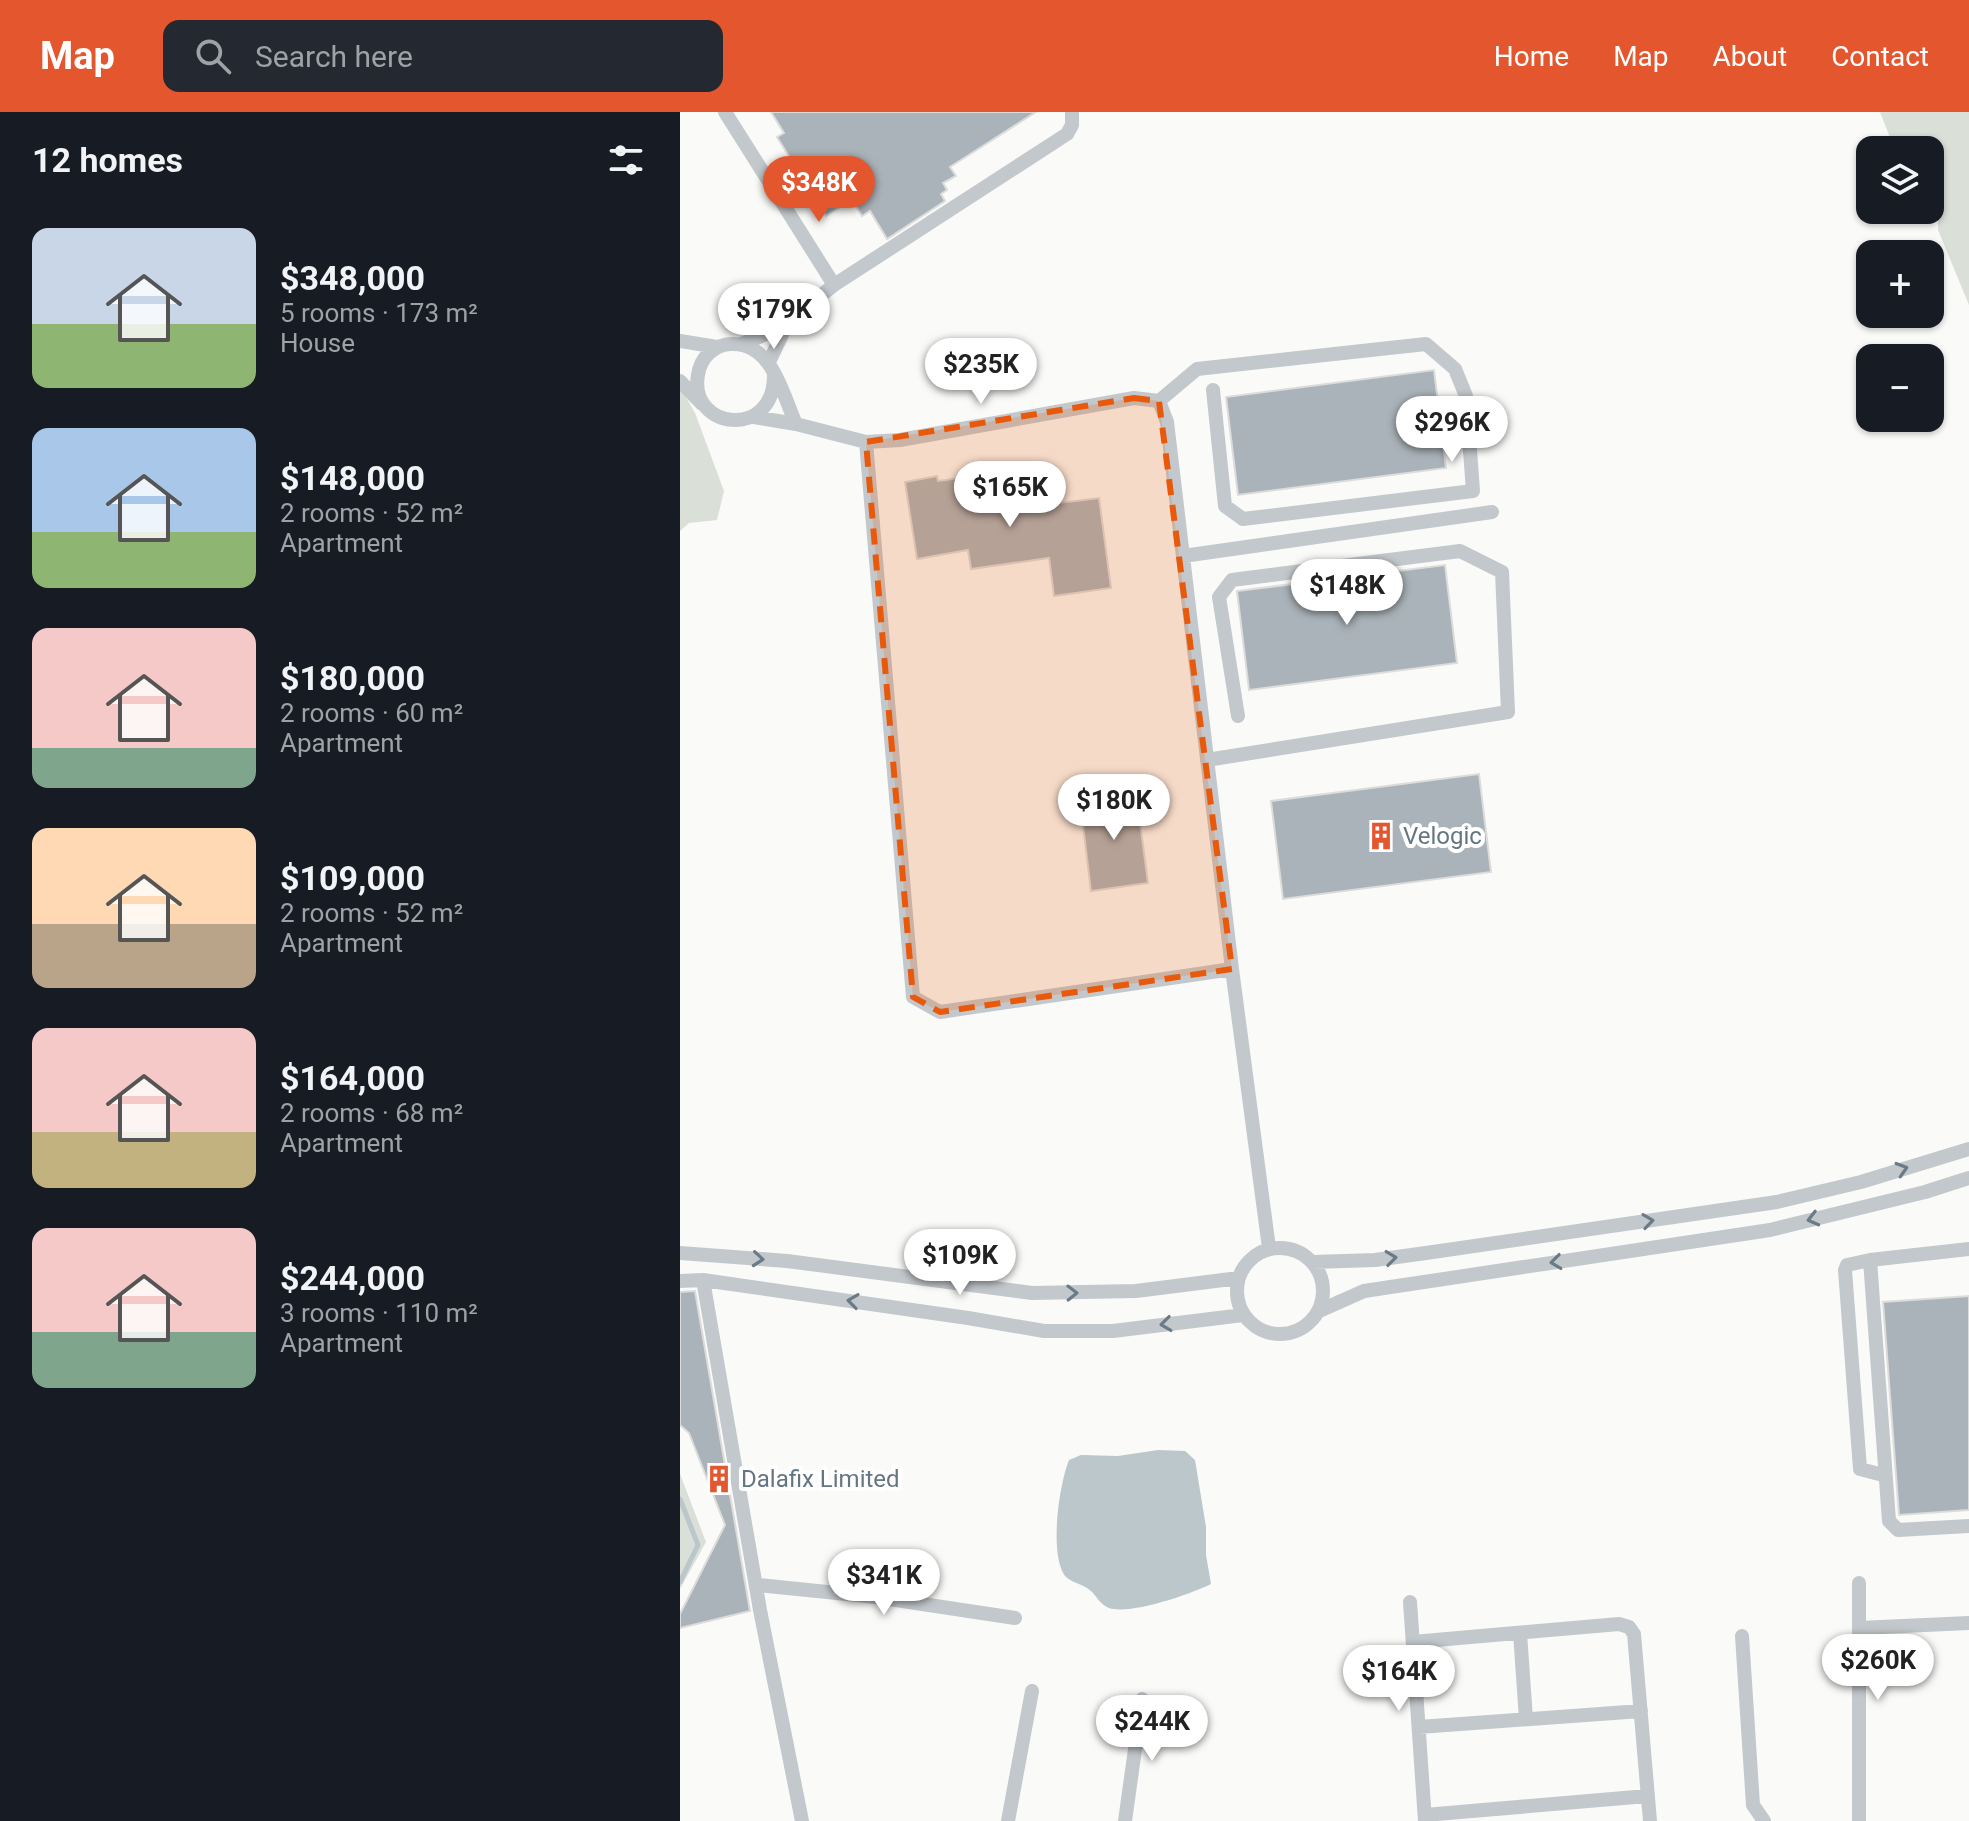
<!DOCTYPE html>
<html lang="en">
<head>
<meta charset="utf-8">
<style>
  :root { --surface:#171b24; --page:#242831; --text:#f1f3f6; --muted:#9ea1a6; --accent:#e4572e }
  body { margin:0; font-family:Roboto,sans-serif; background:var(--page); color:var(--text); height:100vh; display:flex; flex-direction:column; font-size:30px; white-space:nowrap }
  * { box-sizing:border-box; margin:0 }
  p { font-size:26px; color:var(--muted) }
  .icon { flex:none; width:44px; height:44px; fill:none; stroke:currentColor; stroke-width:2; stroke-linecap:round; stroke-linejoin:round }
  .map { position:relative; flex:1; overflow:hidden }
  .drawer { display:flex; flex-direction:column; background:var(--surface); width:680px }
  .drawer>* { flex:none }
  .tools { position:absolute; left:1176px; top:24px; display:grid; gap:16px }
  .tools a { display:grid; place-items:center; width:88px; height:88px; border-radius:16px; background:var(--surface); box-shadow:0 2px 6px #0004; font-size:40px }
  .price { position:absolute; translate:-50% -68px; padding:0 18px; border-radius:28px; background:#fff; color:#222; font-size:26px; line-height:52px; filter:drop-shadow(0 2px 4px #0008) }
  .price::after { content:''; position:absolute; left:50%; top:48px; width:24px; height:18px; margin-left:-12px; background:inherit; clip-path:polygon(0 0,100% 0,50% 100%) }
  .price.selected { background:var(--accent); color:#fff }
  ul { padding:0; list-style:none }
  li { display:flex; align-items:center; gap:24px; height:200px; padding:0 32px }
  li span { display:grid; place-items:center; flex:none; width:224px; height:160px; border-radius:16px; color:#555 }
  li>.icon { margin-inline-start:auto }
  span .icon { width:96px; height:96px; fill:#fffc; stroke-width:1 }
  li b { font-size:34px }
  h2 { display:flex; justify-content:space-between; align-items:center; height:96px; padding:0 32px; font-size:34px }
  header { display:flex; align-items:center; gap:48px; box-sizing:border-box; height:112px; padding:0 40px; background:var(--accent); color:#fff }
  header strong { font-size:38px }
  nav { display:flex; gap:44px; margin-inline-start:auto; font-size:28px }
  .search { width:560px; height:72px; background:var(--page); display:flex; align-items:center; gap:20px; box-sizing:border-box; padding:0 28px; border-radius:16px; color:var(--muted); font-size:30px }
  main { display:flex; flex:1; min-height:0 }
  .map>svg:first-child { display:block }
  .green { fill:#dadfd7 }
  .water { fill:#bbc7cb }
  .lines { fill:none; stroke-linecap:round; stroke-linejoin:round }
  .stream { stroke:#bbc7cb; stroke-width:5 }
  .building { fill:#aab3b9; stroke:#dcdcda; stroke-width:2 }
  .minor { stroke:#c3c8cc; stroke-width:14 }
  .oneway { stroke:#6a7a87 }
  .marked { fill:#e8590c; fill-opacity:0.2; stroke:#e8590c; stroke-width:6; stroke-dasharray:16 10; stroke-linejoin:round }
  .labels { text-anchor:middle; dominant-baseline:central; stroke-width:8; stroke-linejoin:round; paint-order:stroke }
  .poi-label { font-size:24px; fill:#657683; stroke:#fff; text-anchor:start }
</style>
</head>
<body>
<header>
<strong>Map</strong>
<div class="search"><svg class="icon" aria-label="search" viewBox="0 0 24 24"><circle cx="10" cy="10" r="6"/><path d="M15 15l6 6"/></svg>Search here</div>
<nav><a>Home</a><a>Map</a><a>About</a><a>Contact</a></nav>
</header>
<main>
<section class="drawer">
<h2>12 homes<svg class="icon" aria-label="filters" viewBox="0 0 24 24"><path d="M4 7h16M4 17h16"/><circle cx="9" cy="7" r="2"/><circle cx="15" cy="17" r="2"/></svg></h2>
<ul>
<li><span style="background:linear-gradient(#c9d6e8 60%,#8fb573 0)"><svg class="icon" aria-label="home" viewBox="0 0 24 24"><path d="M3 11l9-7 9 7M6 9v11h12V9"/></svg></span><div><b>$348,000</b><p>5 rooms · 173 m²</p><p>House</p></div></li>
<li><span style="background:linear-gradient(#a9c7e8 65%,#8fb573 0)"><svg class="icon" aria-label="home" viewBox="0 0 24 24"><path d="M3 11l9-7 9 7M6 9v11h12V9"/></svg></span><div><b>$148,000</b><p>2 rooms · 52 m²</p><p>Apartment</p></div></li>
<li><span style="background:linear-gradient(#f6c9c9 75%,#7fa58c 0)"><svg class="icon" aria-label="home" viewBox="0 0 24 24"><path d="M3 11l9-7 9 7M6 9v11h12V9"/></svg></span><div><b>$180,000</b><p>2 rooms · 60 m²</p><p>Apartment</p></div></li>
<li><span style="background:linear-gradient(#ffd9b3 60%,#b9a48a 0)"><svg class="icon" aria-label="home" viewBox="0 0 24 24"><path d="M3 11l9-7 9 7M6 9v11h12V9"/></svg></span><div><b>$109,000</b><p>2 rooms · 52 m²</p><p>Apartment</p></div></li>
<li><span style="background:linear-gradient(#f6c9c9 65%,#c2b280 0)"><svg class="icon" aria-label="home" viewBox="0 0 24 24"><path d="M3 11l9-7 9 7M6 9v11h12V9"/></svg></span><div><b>$164,000</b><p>2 rooms · 68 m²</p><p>Apartment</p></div></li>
<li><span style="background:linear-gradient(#f6c9c9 65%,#7fa58c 0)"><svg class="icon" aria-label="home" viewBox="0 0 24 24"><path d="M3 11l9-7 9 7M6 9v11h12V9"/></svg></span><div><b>$244,000</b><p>3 rooms · 110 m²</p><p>Apartment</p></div></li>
</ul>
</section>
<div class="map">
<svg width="1289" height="1709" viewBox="0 0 1289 1709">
  <rect width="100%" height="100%" fill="#fafaf8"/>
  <path class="green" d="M1200,0h89v193l-31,-75v-26l-8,-8v-46h-35z
    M2,278l13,23 29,78 -7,29 -28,3 -9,8v-139z
    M0,1362l26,68 -26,47z"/>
  <path class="water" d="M478,1338l27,1 10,9 11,67v28l5,29c-20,10 -80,31 -102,24 -9,-4 -11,-10 -18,-17 -7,-7 -20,-8 -26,-15 -16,-22 -6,-91 4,-116l12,-5 37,1z"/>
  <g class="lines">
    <path class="stream" d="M0,1387l18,46 -18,37"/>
  </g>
  <path class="building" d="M91,0h265l-86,55 6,9 -13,7 4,7 -6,4 4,7 -58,38 -17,-28 -8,5 -10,-16 -26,16 -49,-79 7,-4z
    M754,258l12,98 -208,27 -12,-98z
    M335,359l5,37 79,-10 12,90 -57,8 -5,-38 -78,11 -3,-19 -51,9 -12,-77 32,-6 1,5z
    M765,453l12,98 -208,27 -12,-99z
    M799,662l12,98 -208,27 -12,-98z
    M456,680l12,91 -57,8 -11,-91z
    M15,1179l55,320 -70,17v-14l45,-89 -36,-92 -9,-8v-133z
    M1289,1184v214l-70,5 -16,-213z"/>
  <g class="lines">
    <path class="minor" d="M45,0l109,173c-29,23 -57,48 -93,59
      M154,173l233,-151 5,-9v-13
      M0,229l37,6
      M89,250l20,-42
      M94,262c1,67 -86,55 -76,1 1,-8 5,-16 11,-22 6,-5 13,-9 22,-9 41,-2 51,49 65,80
      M0,269l22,23
      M479,289l8,21 65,547 37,279
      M74,305l42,7 70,18 34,-2 234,-42 25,3 38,-32 229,-25 29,25 11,27 7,95 -230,28 -18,-13 -12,-116
      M186,330l47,555 27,15 292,-43
      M503,444l309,-44
      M527,648l301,-48 -6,-140 -42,-21 -228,29 -13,17 19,119
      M557 1179a43 43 0 1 1 86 0a43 43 0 1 1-86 0Z
      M0,1141l107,8 245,32 104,-2 103,-13
      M1190,1148l19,261 9,9 71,-4
      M633,1150l62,-2 51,-7 351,-51 84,-20 108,-33
      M23,1168l57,330 42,211
      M0,1169l23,-1 265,38 76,13h69l130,-16
      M639,1199l45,-20 406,-61 155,-38 44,-14
      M1203,1363l-23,-6 -15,-199 2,-5 23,-5 99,-11
      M1179,1471v238
      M78,1473l118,12 139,21
      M730,1490l15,219
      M1179,1516l110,-5
      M840,1521l6,86
      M1062,1524l11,169 11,16
      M733,1530l206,-18 10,3 5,7 16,187
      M739,1615l222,-16
      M745,1703l222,-19
      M328,1709l24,-130
      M445,1709l17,-122"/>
  </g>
  <defs><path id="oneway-chevron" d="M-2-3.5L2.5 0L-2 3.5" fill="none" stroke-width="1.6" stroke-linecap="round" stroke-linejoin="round" transform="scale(2)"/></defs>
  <g class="oneway">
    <use href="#oneway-chevron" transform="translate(1222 1057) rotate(-17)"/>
    <use href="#oneway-chevron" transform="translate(1133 1107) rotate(166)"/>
    <use href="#oneway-chevron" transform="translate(968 1109) rotate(-8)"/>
    <use href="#oneway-chevron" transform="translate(711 1146) rotate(-7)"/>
    <use href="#oneway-chevron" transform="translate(78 1147) rotate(5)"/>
    <use href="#oneway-chevron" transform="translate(876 1150) rotate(173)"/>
    <use href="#oneway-chevron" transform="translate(392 1181) rotate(-1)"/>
    <use href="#oneway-chevron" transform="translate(173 1189) rotate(-172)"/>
    <use href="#oneway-chevron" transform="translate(486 1212) rotate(173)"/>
  </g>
  <path class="marked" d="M454,286l25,3 73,568 -292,43 -27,-15 -47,-555z"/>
  <defs>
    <symbol id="building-bare" viewBox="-9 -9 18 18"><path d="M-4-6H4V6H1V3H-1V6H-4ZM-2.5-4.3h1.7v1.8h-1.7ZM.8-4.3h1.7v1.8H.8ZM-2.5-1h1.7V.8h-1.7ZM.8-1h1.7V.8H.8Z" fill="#e4572e" stroke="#fff" stroke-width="2.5" paint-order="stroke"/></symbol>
  </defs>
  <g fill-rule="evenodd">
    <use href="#building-bare" x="681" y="704" width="40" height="40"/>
    <use href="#building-bare" x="19" y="1347" width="40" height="40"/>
  </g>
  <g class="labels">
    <g class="poi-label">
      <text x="723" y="724">Velogic</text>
      <text x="61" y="1367">Dalafix Limited</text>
    </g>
  </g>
</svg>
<div class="tools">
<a><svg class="icon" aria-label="layers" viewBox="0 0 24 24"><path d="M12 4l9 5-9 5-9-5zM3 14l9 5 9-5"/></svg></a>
<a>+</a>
<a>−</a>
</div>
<b class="price selected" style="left:139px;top:112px">$348K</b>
<b class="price" style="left:94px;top:239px">$179K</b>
<b class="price" style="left:301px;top:294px">$235K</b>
<b class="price" style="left:772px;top:352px">$296K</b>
<b class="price" style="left:330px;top:417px">$165K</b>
<b class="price" style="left:667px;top:515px">$148K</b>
<b class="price" style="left:434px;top:730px">$180K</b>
<b class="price" style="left:280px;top:1185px">$109K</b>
<b class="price" style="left:204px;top:1505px">$341K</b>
<b class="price" style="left:1198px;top:1590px">$260K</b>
<b class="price" style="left:719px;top:1601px">$164K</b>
<b class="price" style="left:472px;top:1651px">$244K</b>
</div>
</main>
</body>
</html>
